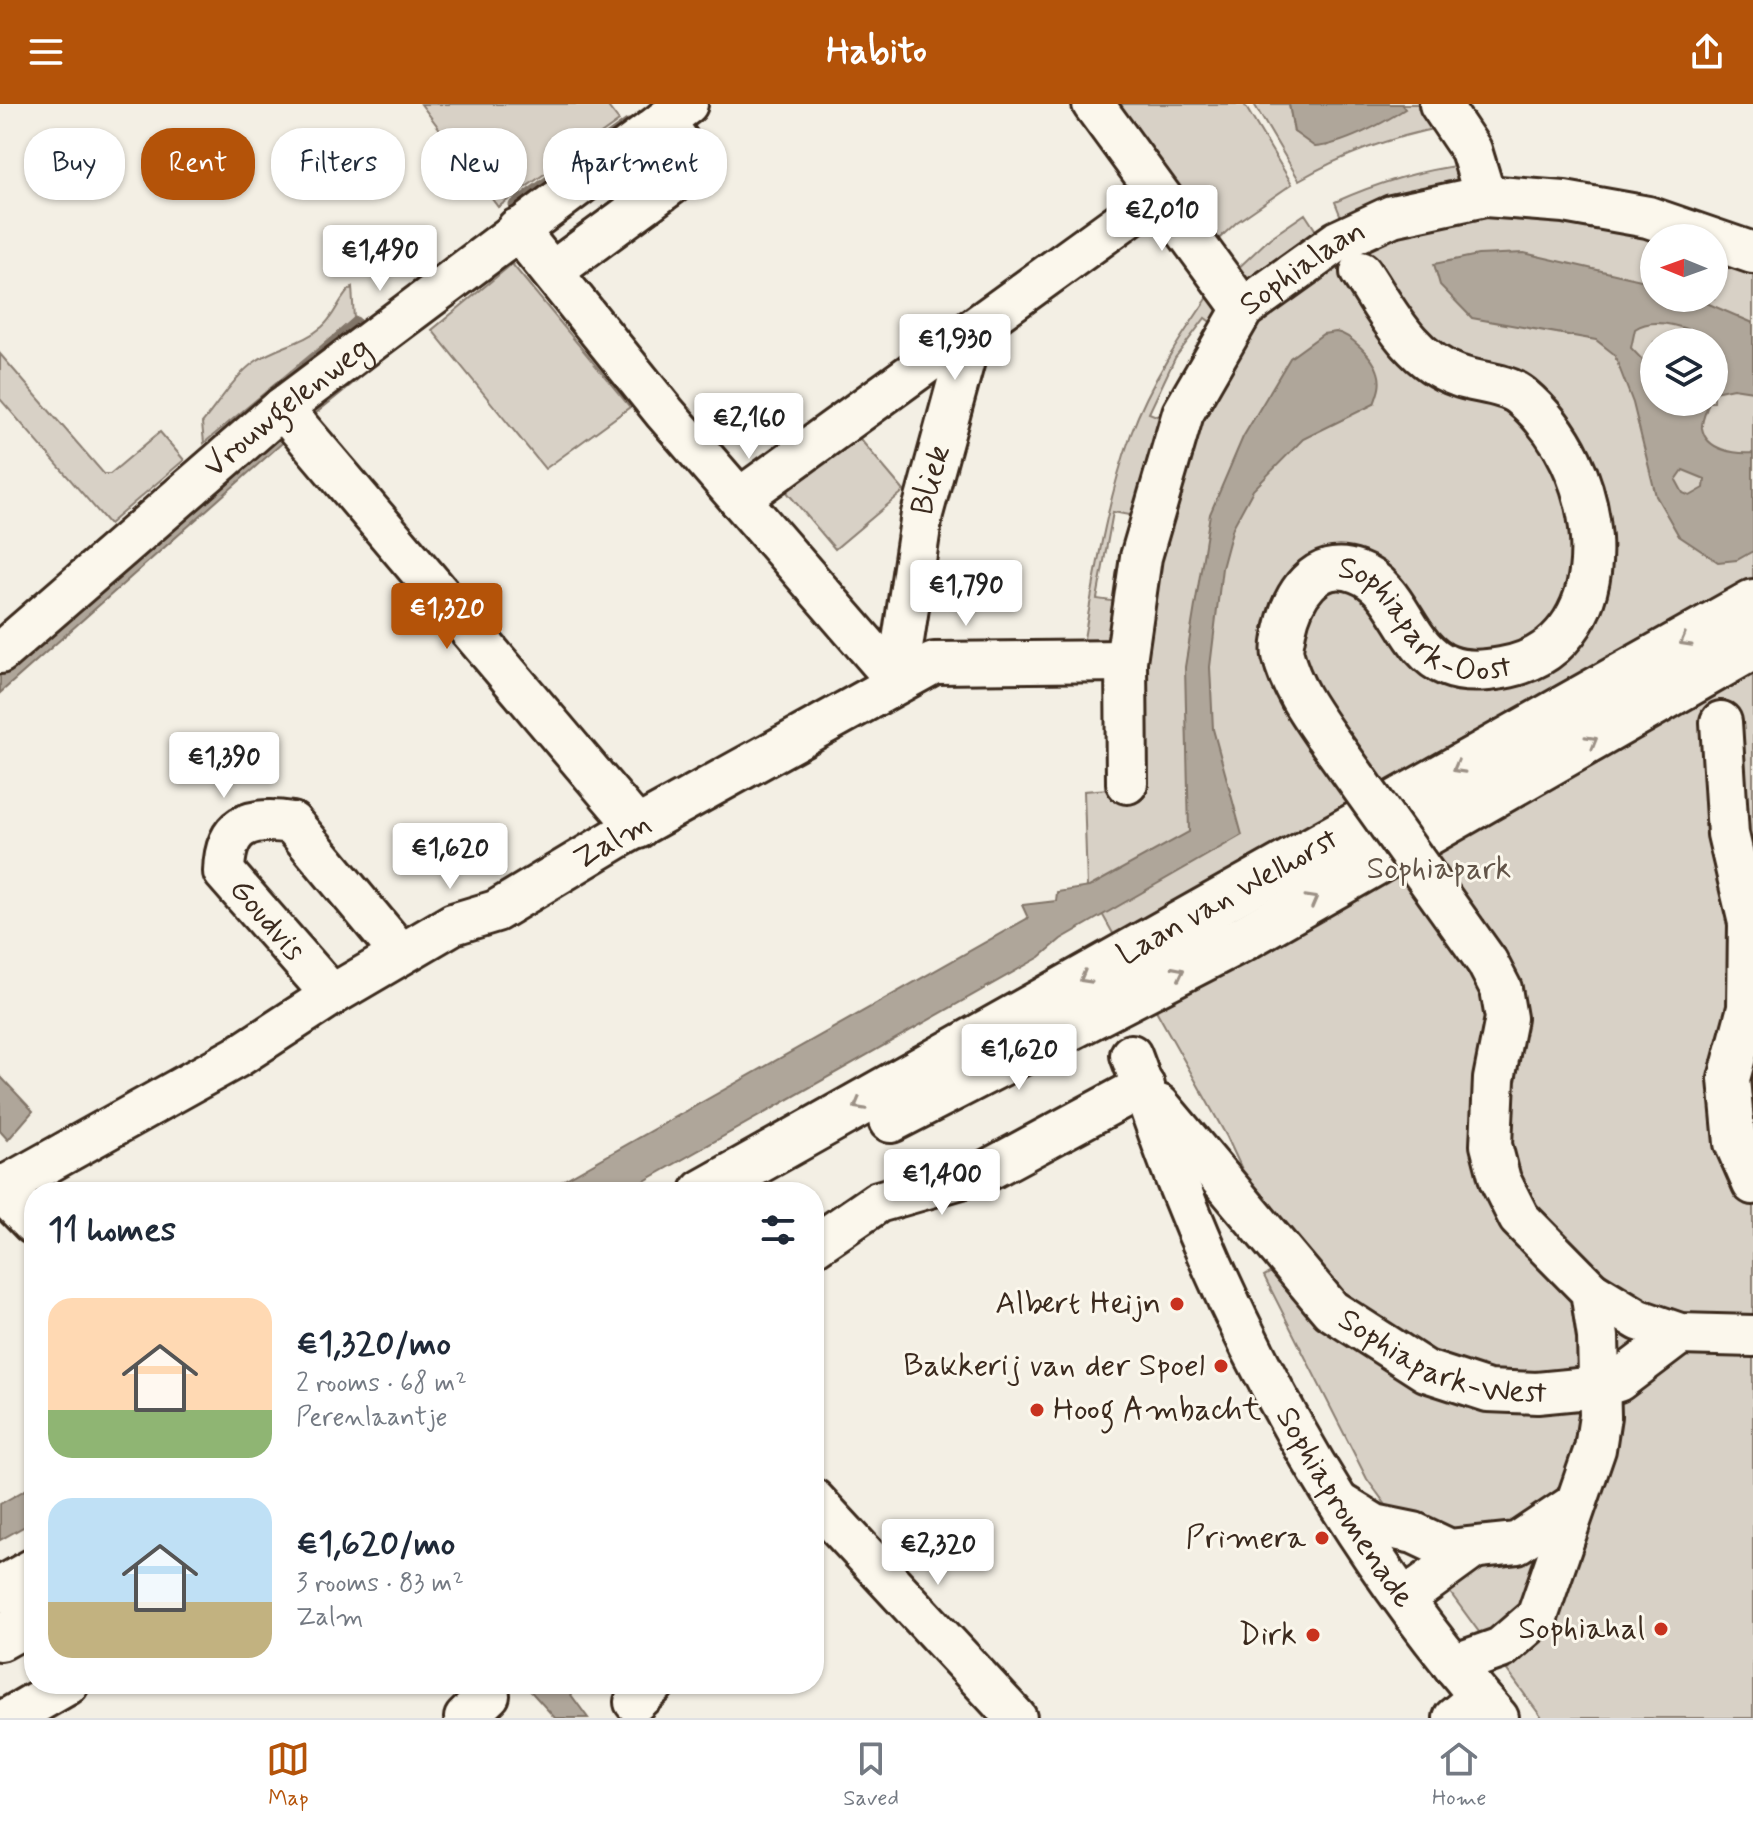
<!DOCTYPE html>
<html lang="en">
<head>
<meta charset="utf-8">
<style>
  :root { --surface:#fff; --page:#f6f6f7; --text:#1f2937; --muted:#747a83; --line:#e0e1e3; --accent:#b45309 }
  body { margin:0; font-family:Mynerve,sans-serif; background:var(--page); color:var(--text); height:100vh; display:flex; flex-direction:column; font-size:30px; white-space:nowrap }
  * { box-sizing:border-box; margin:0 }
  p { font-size:26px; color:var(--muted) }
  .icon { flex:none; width:44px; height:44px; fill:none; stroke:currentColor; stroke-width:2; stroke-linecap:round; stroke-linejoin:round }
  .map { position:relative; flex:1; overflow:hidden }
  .side { position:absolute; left:24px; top:1078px; width:800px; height:512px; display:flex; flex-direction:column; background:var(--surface); border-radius:32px; box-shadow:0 2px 6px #0004 }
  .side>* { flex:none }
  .guide { position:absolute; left:24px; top:24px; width:800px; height:72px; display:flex; gap:16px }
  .needle { width:52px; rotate:271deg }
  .controls { position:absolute; left:1640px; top:120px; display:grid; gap:16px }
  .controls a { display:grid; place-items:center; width:88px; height:88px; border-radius:50%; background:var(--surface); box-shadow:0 2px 6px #0004; font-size:40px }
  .price { position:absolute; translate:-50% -68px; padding:0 18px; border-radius:8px; background:#fff; color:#222; font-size:26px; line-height:52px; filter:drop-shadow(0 2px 4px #0008) }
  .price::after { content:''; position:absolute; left:50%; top:48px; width:24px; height:18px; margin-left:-12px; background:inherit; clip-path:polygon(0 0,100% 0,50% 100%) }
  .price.selected { background:var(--accent); color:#fff }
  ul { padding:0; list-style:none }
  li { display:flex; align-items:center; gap:24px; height:200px; padding:0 24px }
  li span { display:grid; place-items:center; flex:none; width:224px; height:160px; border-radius:24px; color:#555 }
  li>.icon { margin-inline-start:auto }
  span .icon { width:96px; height:96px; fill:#fffc; stroke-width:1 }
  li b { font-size:34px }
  h2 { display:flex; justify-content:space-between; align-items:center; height:96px; padding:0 24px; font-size:34px }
  .chip { padding:0 28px; border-radius:32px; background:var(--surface); box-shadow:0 2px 6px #0004; font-size:28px; line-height:72px }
  .chip.selected { background:var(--accent); color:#fff }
  header { display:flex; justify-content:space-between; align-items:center; height:104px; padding:0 24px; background:var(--accent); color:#fff; font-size:36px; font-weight:700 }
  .tab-bar { display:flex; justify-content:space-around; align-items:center; height:112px; border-top:2px solid var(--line); background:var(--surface); font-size:22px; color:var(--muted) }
  .tab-bar a { display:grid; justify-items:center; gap:4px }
  .tab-bar .selected { color:var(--accent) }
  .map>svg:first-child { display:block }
  .green { fill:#d8d1c6; stroke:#8a7e72; stroke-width:2; fill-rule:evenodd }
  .water { fill:#afa69a; stroke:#817468; stroke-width:2; fill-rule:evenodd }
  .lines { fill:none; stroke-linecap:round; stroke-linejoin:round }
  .stream { stroke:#817468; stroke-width:9 }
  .minor-casing { stroke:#3b2a1e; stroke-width:46 }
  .major-casing { stroke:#3b2a1e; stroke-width:50 }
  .minor { stroke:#fbf7ec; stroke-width:40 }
  .major { stroke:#fbf7ec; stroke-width:44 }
  .minor-bridge-casing { stroke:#3b2a1e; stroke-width:46; stroke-linecap:butt }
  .minor-bridge { stroke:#fbf7ec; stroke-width:40 }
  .oneway { stroke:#9b9085 }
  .poi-dot { fill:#c8321e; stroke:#fbf7ec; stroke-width:3 }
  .labels { text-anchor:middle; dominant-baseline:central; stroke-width:6; stroke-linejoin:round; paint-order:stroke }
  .street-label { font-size:32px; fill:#3b2a1e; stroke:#fbf7ec }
  .park-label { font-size:32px; fill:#625448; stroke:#fbf7ec }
  .poi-label { font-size:32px; fill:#3b2a1e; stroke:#fbf7ec; text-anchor:end }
</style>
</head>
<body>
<header><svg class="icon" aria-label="menu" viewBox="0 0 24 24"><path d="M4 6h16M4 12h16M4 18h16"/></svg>Habito<svg class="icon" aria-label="share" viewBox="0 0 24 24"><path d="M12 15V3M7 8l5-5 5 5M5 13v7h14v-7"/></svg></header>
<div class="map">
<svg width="1753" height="1614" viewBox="0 0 1753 1614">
  <rect width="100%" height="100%" fill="#f3efe4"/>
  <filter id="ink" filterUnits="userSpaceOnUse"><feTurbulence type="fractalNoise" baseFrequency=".0125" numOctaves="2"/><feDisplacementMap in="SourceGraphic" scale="16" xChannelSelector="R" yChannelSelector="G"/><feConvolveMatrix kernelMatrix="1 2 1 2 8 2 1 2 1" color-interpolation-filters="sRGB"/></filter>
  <g filter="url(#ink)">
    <path class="green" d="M421,0h185l13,17 -121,86z
      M1106,0h138l48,80 -55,38 -27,25z
      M1254,0h35l5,28 33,14 77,-38 -3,-4h25l16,23c-50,10 -98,27 -143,53z
      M1462,61l-2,17 -117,40 -8,-20c42,-19 81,-31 127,-37z
      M1495,101l159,33v60h60v-43l39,17v1446h-211l-175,-239 -103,-203 22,-12 -59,-127 -140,-250 -3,-96 51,-4 1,-122 51,-240 80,-117 135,-85zM1654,238h60v60h-60z
      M1305,110l15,23 -77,47 -11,-10 38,-36z
      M512,160l118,143 -85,62 -113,-139z
      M352,183l2,32 -150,124 -2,-20c17,-20 33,-48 54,-62 22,-15 46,-17 66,-34 13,-11 17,-29 30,-40z
      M1213,186l9,14 -2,25 -15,-11 -30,40 -26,55 18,7 -32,96 -22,-4 -16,87 22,3 -6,39 -31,9c13,-73 24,-146 49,-216 19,-52 51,-99 82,-144z
      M0,250l104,120h6l50,-42 24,28 -75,64 -109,-125z
      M855,329l49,58 -69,58 -49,-58z"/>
    <path class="water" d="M1289,0h112l4,5c-23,15 -63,36 -90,38l-21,-15z
      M1524,149l130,30v15h41l58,25v68l-20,-3 -19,4v-50h-6c-16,-15 -54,-26 -73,-13l-4,19 21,22 2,32h55c-2,7 -8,19 -7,26 4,23 34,26 51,25v98l-16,9 -19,2 -39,-26 -23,-40 -23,-93 -19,-49 -18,-14 -124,-22 -32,-33 -6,-21 44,-9zM1683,366l22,9 -1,9 -14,8 -7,-3 -7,-13z
      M508,154l-193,156 -315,279v-20l304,-266z
      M1336,228c14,2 38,26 42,40 4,12 0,21 -4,32l-71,35 -50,51 -20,37 -11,41 -12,99 3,62 29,106 -181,104 -21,18 -415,235h-82l485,-274 -6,-13 34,-4 1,-9 32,-5 100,-55 -4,-165 25,-153 33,-77 47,-79 33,-24z
      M0,972l33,35 -25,29 -8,-9z
      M34,1381v36l-34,19v-36z
      M524,1580h39l25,34h-33z"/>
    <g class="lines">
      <path class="stream" d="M513,101l115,-82
        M296,270l60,-53"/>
      <defs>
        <g id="minor">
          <path d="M1093,0l150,205"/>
          <path d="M1440,0l31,46 14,46"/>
          <path d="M517,125l148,184 232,268"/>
          <path d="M552,168l144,-106 -32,-45"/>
          <path d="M282,304l356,420"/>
          <path d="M739,395l393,-285"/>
          <path id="s1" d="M0,549l282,-245 405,-304"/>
          <path id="s2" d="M897,577l25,-167 50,-183"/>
          <path d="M1721,618l7,112 21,89 -1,85 -19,71 6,64 18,41"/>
          <path id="s3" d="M1325,631c-18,-26 -34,-49 -42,-80 -2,-8 1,-16 2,-24 7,-34 30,-75 72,-59 44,16 48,77 91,94 17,7 37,5 54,2 65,-11 93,-67 89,-130 -4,-54 -27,-106 -70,-142 -15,-13 -45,-13 -63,-20 -48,-16 -71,-65 -97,-104"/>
          <path id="s4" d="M1127,679l-1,-122 15,-104 42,-144 60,-104 95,-68 54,-25 93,-20 79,6 84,15 105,36"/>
          <path d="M332,891l-108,-123c1,-47 24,-56 68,-49l109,131"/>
          <path id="s5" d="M1131,951c16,42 29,84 46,126 76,194 183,380 321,537"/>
          <path id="s6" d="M1159,1001l172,205 95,61 62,20 49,2 62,-6 19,-6 62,-47"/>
          <path id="s7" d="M0,1085l237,-132 95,-62 121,-71 43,-13 123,-74 315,-174 192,-2"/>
          <path d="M814,1142l64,-44 108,-31 158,-85"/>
          <path d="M1591,1187l48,29 41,14 73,2"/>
          <path d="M814,1396l202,218"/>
          <path d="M1339,1399l36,22 39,8 36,17 67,-7 58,-39"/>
          <path d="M1404,1495l70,-51"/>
          <path d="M1453,1561l48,-17 36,-31 58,-168 5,-33 -2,-79 -7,-46 -72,-73 -19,-38 -9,-35 3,-66 12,-61 -5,-29 -14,-27"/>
          <path d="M635,1598l19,-18"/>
          <path d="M9,1614l59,-34"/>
          <path d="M465,1614l24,-23 -10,-11"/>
          <path d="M1454,1614l25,-21"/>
        </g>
        <g id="major">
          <path d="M891,1016l353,-182 509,-291"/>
          <path d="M0,1083l34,35"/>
          <path id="s8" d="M703,1088l1050,-590"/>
          <path d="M0,1486l34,-19"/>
          <path d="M0,1534l34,-19"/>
        </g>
      </defs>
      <use href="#minor" class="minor-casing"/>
      <use href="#major" class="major-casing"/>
      <use href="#minor" class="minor"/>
      <use href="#major" class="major"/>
      <defs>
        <path id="minor-bridge" d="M1325,631l162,227"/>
      </defs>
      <use href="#minor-bridge" class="minor-bridge-casing"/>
      <use href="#minor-bridge" class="minor-bridge"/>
    </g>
    <defs><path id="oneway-chevron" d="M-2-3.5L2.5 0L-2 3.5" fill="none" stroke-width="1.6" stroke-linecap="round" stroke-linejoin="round" transform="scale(2)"/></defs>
    <g class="oneway">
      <use href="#oneway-chevron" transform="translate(1685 537) rotate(151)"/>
      <use href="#oneway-chevron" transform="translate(1592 637) rotate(-30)"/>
      <use href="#oneway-chevron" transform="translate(1458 664) rotate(151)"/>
      <use href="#oneway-chevron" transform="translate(1312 796) rotate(-29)"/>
      <use href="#oneway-chevron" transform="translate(1179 868) rotate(-27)"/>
      <use href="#oneway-chevron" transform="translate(1085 874) rotate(151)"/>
      <use href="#oneway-chevron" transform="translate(859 1001) rotate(151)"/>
    </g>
  </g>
  <g class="poi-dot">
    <circle cx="1177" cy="1200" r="8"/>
    <circle cx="1221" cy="1262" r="8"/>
    <circle cx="1037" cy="1306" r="8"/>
    <circle cx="1322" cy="1434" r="8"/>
    <circle cx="1661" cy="1525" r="8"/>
    <circle cx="1313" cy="1531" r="8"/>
  </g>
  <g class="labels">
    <g class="street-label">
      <text stroke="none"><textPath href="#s4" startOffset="570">Sophialaan</textPath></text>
      <text stroke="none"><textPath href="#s1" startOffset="378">Vrouwgelenweg</textPath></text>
      <text stroke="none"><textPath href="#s2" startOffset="204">Bliek</textPath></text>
      <text stroke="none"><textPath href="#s3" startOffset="312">Sophiapark-Oost</textPath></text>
      <text stroke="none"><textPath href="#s7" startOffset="706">Zalm</textPath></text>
      <text stroke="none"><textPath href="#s8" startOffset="602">Laan van Welhorst</textPath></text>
      <text transform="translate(267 816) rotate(49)">Goudvis</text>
      <text stroke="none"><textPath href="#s6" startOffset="392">Sophiapark-West</textPath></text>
      <text stroke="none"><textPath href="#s5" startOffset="502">Sophiapromenade</textPath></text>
    </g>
    <g class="park-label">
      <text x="1439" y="765">Sophiapark</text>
    </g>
    <g class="poi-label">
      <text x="1161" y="1200">Albert Heijn</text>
      <text x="1205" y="1262">Bakkerij van der Spoel</text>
      <text x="1053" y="1306" text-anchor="start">Hoog Ambacht</text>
      <text x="1306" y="1434">Primera</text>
      <text x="1645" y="1525">Sophiahal</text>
      <text x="1297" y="1531">Dirk</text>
    </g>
  </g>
</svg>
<div class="controls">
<a><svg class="needle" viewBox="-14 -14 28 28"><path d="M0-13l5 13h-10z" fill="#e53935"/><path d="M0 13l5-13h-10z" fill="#747a83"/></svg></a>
<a><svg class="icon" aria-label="layers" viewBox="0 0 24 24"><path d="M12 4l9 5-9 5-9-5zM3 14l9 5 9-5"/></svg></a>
</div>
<b class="price" style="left:1162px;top:149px">€2,010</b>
<b class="price" style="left:380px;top:189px">€1,490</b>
<b class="price" style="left:955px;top:278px">€1,930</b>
<b class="price" style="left:749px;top:357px">€2,160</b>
<b class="price" style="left:966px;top:524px">€1,790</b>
<b class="price selected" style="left:447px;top:547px">€1,320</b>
<b class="price" style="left:224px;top:696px">€1,390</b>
<b class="price" style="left:450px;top:787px">€1,620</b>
<b class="price" style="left:1019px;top:988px">€1,620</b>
<b class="price" style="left:942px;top:1113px">€1,400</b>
<b class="price" style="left:938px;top:1483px">€2,320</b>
<div class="guide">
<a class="chip">Buy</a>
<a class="chip selected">Rent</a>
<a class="chip">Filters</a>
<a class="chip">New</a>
<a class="chip">Apartment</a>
</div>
<section class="side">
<h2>11 homes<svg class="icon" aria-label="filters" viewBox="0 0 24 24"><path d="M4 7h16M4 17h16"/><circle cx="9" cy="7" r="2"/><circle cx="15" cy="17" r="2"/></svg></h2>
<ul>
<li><span style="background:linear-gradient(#ffd9b3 70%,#8fb573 0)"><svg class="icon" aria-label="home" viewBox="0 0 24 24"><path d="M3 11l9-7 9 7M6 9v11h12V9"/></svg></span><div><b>€1,320/mo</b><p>2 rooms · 68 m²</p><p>Perenlaantje</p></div></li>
<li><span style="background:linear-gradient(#bfe0f5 65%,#c2b280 0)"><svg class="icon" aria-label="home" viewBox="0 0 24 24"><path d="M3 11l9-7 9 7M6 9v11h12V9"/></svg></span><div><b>€1,620/mo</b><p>3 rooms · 83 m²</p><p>Zalm</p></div></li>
</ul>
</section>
</div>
<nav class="tab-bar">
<a class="selected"><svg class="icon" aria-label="map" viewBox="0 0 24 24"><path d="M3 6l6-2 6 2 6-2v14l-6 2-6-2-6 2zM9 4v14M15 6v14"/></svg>Map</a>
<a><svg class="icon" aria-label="saved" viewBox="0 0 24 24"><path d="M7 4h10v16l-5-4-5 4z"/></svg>Saved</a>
<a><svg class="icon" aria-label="home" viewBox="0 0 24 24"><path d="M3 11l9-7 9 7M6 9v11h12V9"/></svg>Home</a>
</nav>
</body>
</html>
